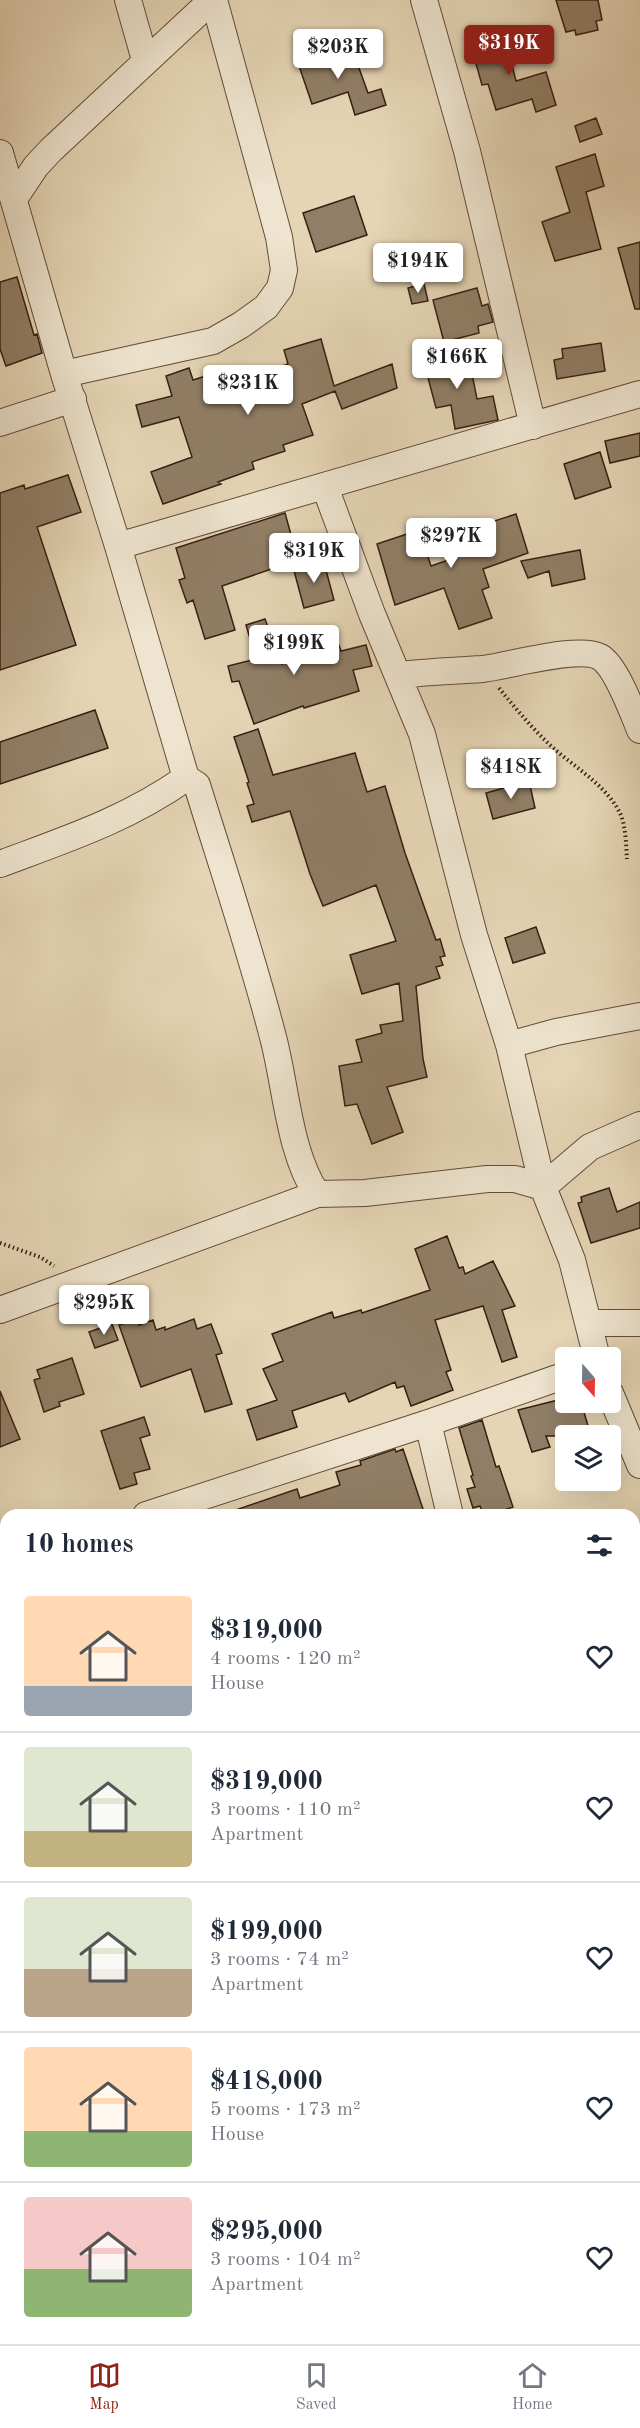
<!DOCTYPE html>
<html lang="en">
<head>
<meta charset="utf-8">
<style>
  :root { --surface:#fff; --page:#f6f6f7; --text:#1f2937; --muted:#747a83; --line:#e0e1e3; --accent:#8f2418 }
  body { margin:0; font-family:"Old Standard TT",serif; background:var(--page); color:var(--text); height:100vh; display:flex; flex-direction:column; font-size:22px; white-space:nowrap }
  * { box-sizing:border-box; margin:0 }
  p { font-size:20px; color:var(--muted) }
  .icon { flex:none; width:33px; height:33px; fill:none; stroke:currentColor; stroke-width:2; stroke-linecap:round; stroke-linejoin:round }
  .map { position:relative; flex:1; overflow:hidden }
  .panel { position:absolute; left:0px; top:1509px; width:640px; height:836px; display:flex; flex-direction:column; background:var(--surface); border-radius:18px 18px 0 0; box-shadow:0 6px 24px #0002 }
  .panel>* { flex:none }
  .needle { width:39px; rotate:160deg }
  .controls { position:absolute; left:555px; top:1347px; display:grid; gap:12px }
  .controls a { display:grid; place-items:center; width:66px; height:66px; border-radius:6px; background:var(--surface); box-shadow:0 6px 24px #0002; font-size:30px }
  .price { position:absolute; translate:-50% -51px; padding:0 14px; border-radius:6px; background:#fff; color:#222; font-size:20px; line-height:39px; filter:drop-shadow(0 2px 3px #0008) }
  .price::after { content:''; position:absolute; left:50%; top:36px; width:18px; height:14px; margin-left:-9px; background:inherit; clip-path:polygon(0 0,100% 0,50% 100%) }
  .price.on { background:var(--accent); color:#fff }
  ul { padding:0; list-style:none }
  li { display:flex; align-items:center; gap:18px; height:150px; padding:0 24px }
  li+li { border-top:2px solid var(--line) }
  li span { display:grid; place-items:center; flex:none; width:168px; height:120px; border-radius:6px; color:#555 }
  li>.icon { margin-inline-start:auto }
  span .icon { width:72px; height:72px; fill:#fffc; stroke-width:1 }
  li b { font-size:26px }
  h2 { display:flex; justify-content:space-between; align-items:center; height:72px; padding:0 24px; font-size:26px }
  .menu { display:flex; justify-content:space-around; align-items:center; height:84px; border-top:2px solid var(--line); background:var(--surface); font-size:16px; color:var(--muted) }
  .menu a { display:grid; justify-items:center; gap:3px }
  .menu .on { color:var(--accent) }
  .map>svg:first-child { display:block }
  .building { fill:#917e66; stroke:#371f11; stroke-width:1.5 }
  .lines { fill:none; stroke-linecap:round; stroke-linejoin:round }
  .street-casing { stroke:#624c3a; stroke-width:28 }
  .path { stroke:#371f11; stroke-width:4; stroke-dasharray:1.5 3; stroke-linecap:butt }
  .street { stroke:#eee4cf; stroke-width:26 }
</style>
</head>
<body>
<div class="map">
<svg width="640" height="2344" viewBox="0 0 640 2344">
  <rect width="100%" height="100%" fill="#e5d5b5"/>
  <filter id="stains"><feTurbulence type="fractalNoise" baseFrequency=".00333" numOctaves="4"/><feColorMatrix values="0 0 0 0 .2 0 0 0 0 .09 0 0 0 0 .02 0 0 0 .5 -.17"/></filter>
  <radialGradient id="worn" r=".72"><stop offset=".6" stop-color="#630" stop-opacity="0"/><stop offset="1" stop-color="#630" stop-opacity=".3"/></radialGradient>
  <path class="building" d="M556,0h42l4,20 -6,1 2,9 -22,5 -1,-5 -9,2z
    M504,33l12,48 30,-9 10,33 -20,7 -4,-13 -36,11 -8,-26 -6,1 -12,-43z
    M351,46l17,47 13,-4 5,16 -31,10 -7,-23 -36,12 -15,-44 28,-9 1,4z
    M596,118l6,16 -22,8 -5,-16z
    M595,154l9,32 -18,6 15,57 -46,12 -13,-39 28,-10 -14,-45z
    M354,196l13,39 -51,17 -13,-39z
    M640,242v67h-5l-17,-61z
    M17,277l17,58 3,-1 5,19 -36,13 -6,-17v-67z
    M424,284l4,17 -16,3 -4,-16z
    M477,288l5,18 6,-2 5,18 -15,4 1,7 -35,9 -11,-42z
    M321,339l13,47 58,-22 5,24 -55,21 -7,-18 -33,13 11,31 -30,10 2,6 -33,11 2,7 -36,13 3,2 -58,20 -12,-32 41,-15 -13,-40 -37,10 -6,-22 36,-9 -6,-20 23,-8 4,12 16,-5 1,3 17,-7 5,13 56,-20 -4,-14z
    M601,343l4,28 -48,8 -3,-19 9,-2 -1,-9z
    M452,345l6,27 13,-3 6,30 16,-3 5,24 -43,9 -4,-24 -15,3 -14,-53z
    M640,433v23l-30,7 -5,-22z
    M600,452l11,35 -36,12 -11,-35z
    M68,475l13,37 -44,15 39,118 -76,25v-177l24,-8 1,4z
    M285,513l13,47 -76,26 13,44 -30,9 -12,-39 -6,3 -8,-23 6,-2 -9,-30z
    M516,514l12,39 -45,16 6,18 -7,3 10,28 -33,11 -15,-41 -49,17 -18,-61 42,-14 12,36 55,-19 -7,-21z
    M580,550l5,29 -33,7 -3,-15 -21,7 -7,-17z
    M323,559l11,41 -30,8 -11,-41z
    M265,619l17,45 43,-16 14,-3 2,6 25,-6 6,21 -19,4 6,21 -55,17 -1,-2 -49,18 -15,-43 -7,1 -4,-16 28,-7 -10,-34z
    M95,710l13,38 -108,36v-42z
    M258,729l15,46 82,-22 12,39 18,-6 20,67 31,87 4,-1 5,17 -5,1 3,8 -7,2 4,11 -24,8 7,73 4,18 -40,10 16,45 -31,12 -15,-40 -12,2 -6,-40 23,-4 -6,-22 26,-7 -2,-8 23,-4 -4,-38 -37,11 -12,-39 46,-14 -20,-56 -53,21 -13,-32 -20,-63 -38,11 -5,-16 7,-2 -7,-21 2,-1 -15,-45z
    M529,781l6,27 -42,11 -7,-26z
    M536,927l9,26 -32,10 -8,-25z
    M609,1188l8,24 23,-10v26l-49,15 -13,-40 4,-1 -1,-5z
    M447,1236l12,32 4,-1 2,7 28,-13 22,45 -13,4 15,47 -15,5 -19,-56 -48,14 16,50 -5,2 7,18 -42,16 -7,-20 -7,2 -2,-6 -46,20 -4,-9 -53,18 5,16 -40,13 -10,-30 30,-10 -14,-31 20,-8 -11,-27 60,-22 2,6 27,-8 1,3 68,-23 -15,-41z
    M137,1319l2,6 14,-5 3,10 9,-3v3l29,-11 3,10 14,-5 11,29 -6,2 16,49 -27,8 -14,-43 -50,18 -22,-62z
    M112,1324l6,16 -23,8 -6,-16z
    M72,1358l12,36 -25,8 1,4 -16,6 -10,-32 6,-2 -3,-8z
    M0,1391l20,48 -20,8z
    M566,1398v4h15l10,34h-45l4,11 -18,5 -14,-42z
    M144,1417l6,18 -10,3 10,31 -16,4 3,11 -17,5 -19,-58z
    M482,1420l14,47 3,-1 14,41 -23,8h-7l-3,-9 -7,2 -6,-19 8,-2 -4,-11 2,-1 -14,-47z
    M395,1449l1,3 7,-3 22,66h-194l-1,-3 67,-23 3,9 40,-13 -4,-13 25,-7 -1,-4z"/>
  <g class="lines">
    <defs>
      <path id="street" d="M128,0l17,60
        M424,0l43,151 66,275
        M0,153l64,221 54,172 68,232 11,7c26,84 54,167 76,252 13,49 16,116 44,157
        M14,199l22,-33 15,-16 161,-150
        M64,374l149,-33 28,-16 25,-18 14,-19 4,-18 -5,-33 -65,-237
        M0,423l73,-24
        M325,487l47,127 50,120 52,201 35,110 34,142 29,73 25,98
        M118,546l522,-152
        M399,675c28,-3 56,-4 83,-6 27,-3 97,-24 118,-12 16,9 33,56 40,73
        M0,864c67,-25 126,-44 186,-86
        M509,1045l47,-13 84,-16
        M543,1187l47,-40 50,-22
        M0,1310l317,-116 48,-1 122,-14h28l28,8
        M590,1323h50
        M610,1393l30,72
        M428,1423l22,92
        M146,1515l282,-92 138,-48
        M0,1562l6,-2
        M634,1824l6,-1
        M0,1960l6,-2
        M0,2166l6,-1
        M282,2338l2,6
        M518,2338l2,6
        M92,2344l14,-6"/>
    </defs>
    <use href="#street" class="street-casing"/>
    <path class="path" d="M499,688c16,20 33,40 52,58 23,21 55,39 69,67 6,14 6,31 7,46
      M0,1243l40,14 14,9"/>
    <use href="#street" class="street"/>
  </g>
  <rect width="100%" height="100%" filter="url(#stains)"/>
  <rect width="100%" height="100%" fill="url(#worn)"/>
</svg>
<div class="controls">
<a><svg class="needle" viewBox="-14 -14 28 28"><path d="M0-13l5 13h-10z" fill="#e53935"/><path d="M0 13l5-13h-10z" fill="#747a83"/></svg></a>
<a><svg class="icon" aria-label="layers" viewBox="0 0 24 24"><path d="M12 4l9 5-9 5-9-5zM3 14l9 5 9-5"/></svg></a>
</div>
<b class="price on" style="left:509px;top:76px">$319K</b>
<b class="price" style="left:338px;top:80px">$203K</b>
<b class="price" style="left:418px;top:294px">$194K</b>
<b class="price" style="left:457px;top:390px">$166K</b>
<b class="price" style="left:248px;top:416px">$231K</b>
<b class="price" style="left:451px;top:569px">$297K</b>
<b class="price" style="left:314px;top:584px">$319K</b>
<b class="price" style="left:294px;top:676px">$199K</b>
<b class="price" style="left:511px;top:800px">$418K</b>
<b class="price" style="left:104px;top:1336px">$295K</b>
<section class="panel">
<h2>10 homes<svg class="icon" aria-label="filters" viewBox="0 0 24 24"><path d="M4 7h16M4 17h16"/><circle cx="9" cy="7" r="2"/><circle cx="15" cy="17" r="2"/></svg></h2>
<ul>
<li><span style="background:linear-gradient(#ffd9b3 75%,#9aa5b1 0)"><svg class="icon" aria-label="home" viewBox="0 0 24 24"><path d="M3 11l9-7 9 7M6 9v11h12V9"/></svg></span><div><b>$319,000</b><p>4 rooms · 120 m²</p><p>House</p></div><svg class="icon" aria-label="heart" viewBox="0 0 24 24"><path d="M12 20l-8-8c-3-5 5-10 8-4 3-6 11-1 8 4z"/></svg></li>
<li><span style="background:linear-gradient(#dfe7d0 70%,#c2b280 0)"><svg class="icon" aria-label="home" viewBox="0 0 24 24"><path d="M3 11l9-7 9 7M6 9v11h12V9"/></svg></span><div><b>$319,000</b><p>3 rooms · 110 m²</p><p>Apartment</p></div><svg class="icon" aria-label="heart" viewBox="0 0 24 24"><path d="M12 20l-8-8c-3-5 5-10 8-4 3-6 11-1 8 4z"/></svg></li>
<li><span style="background:linear-gradient(#dfe7d0 60%,#b9a48a 0)"><svg class="icon" aria-label="home" viewBox="0 0 24 24"><path d="M3 11l9-7 9 7M6 9v11h12V9"/></svg></span><div><b>$199,000</b><p>3 rooms · 74 m²</p><p>Apartment</p></div><svg class="icon" aria-label="heart" viewBox="0 0 24 24"><path d="M12 20l-8-8c-3-5 5-10 8-4 3-6 11-1 8 4z"/></svg></li>
<li><span style="background:linear-gradient(#ffd9b3 70%,#8fb573 0)"><svg class="icon" aria-label="home" viewBox="0 0 24 24"><path d="M3 11l9-7 9 7M6 9v11h12V9"/></svg></span><div><b>$418,000</b><p>5 rooms · 173 m²</p><p>House</p></div><svg class="icon" aria-label="heart" viewBox="0 0 24 24"><path d="M12 20l-8-8c-3-5 5-10 8-4 3-6 11-1 8 4z"/></svg></li>
<li><span style="background:linear-gradient(#f6c9c9 60%,#8fb573 0)"><svg class="icon" aria-label="home" viewBox="0 0 24 24"><path d="M3 11l9-7 9 7M6 9v11h12V9"/></svg></span><div><b>$295,000</b><p>3 rooms · 104 m²</p><p>Apartment</p></div><svg class="icon" aria-label="heart" viewBox="0 0 24 24"><path d="M12 20l-8-8c-3-5 5-10 8-4 3-6 11-1 8 4z"/></svg></li>
</ul>
</section>
</div>
<nav class="menu">
<a class="on"><svg class="icon" aria-label="map" viewBox="0 0 24 24"><path d="M3 6l6-2 6 2 6-2v14l-6 2-6-2-6 2zM9 4v14M15 6v14"/></svg>Map</a>
<a><svg class="icon" aria-label="saved" viewBox="0 0 24 24"><path d="M7 4h10v16l-5-4-5 4z"/></svg>Saved</a>
<a><svg class="icon" aria-label="home" viewBox="0 0 24 24"><path d="M3 11l9-7 9 7M6 9v11h12V9"/></svg>Home</a>
</nav>
</body>
</html>
